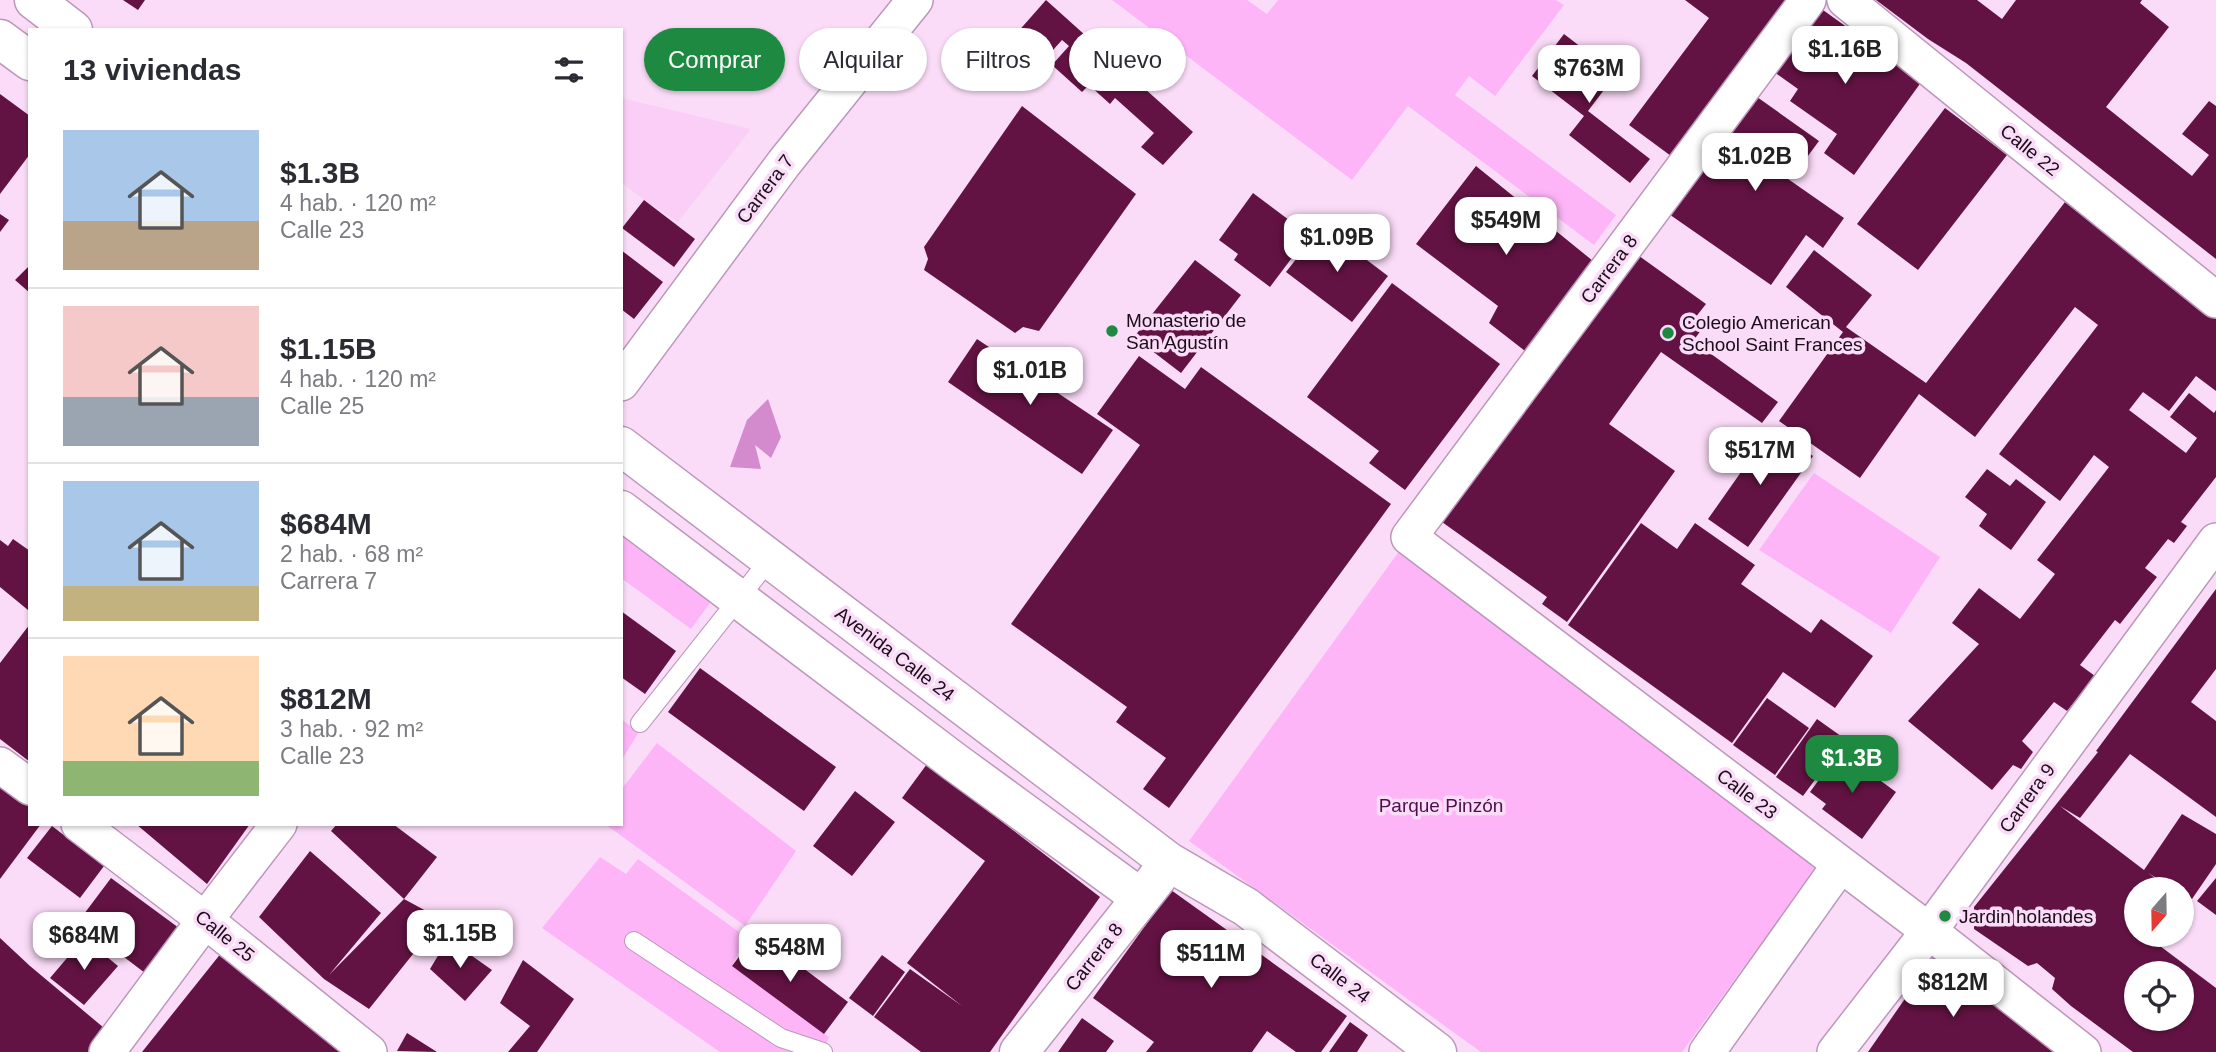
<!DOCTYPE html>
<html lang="es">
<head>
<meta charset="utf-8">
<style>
  :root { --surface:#fff; --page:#f7f7f7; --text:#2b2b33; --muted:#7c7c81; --line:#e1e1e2; --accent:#1e8a41 }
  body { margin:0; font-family:Arial,sans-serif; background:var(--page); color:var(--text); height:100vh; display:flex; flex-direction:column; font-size:26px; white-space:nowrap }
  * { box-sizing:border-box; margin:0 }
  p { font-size:23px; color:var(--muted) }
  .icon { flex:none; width:38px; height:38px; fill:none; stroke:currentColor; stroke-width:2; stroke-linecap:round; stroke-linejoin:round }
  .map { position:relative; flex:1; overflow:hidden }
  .drawer { position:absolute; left:28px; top:28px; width:595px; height:798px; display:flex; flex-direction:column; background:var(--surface); border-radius:0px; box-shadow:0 2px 5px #0004 }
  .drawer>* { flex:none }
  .banner { position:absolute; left:644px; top:28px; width:665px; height:63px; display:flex; gap:14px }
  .needle { width:46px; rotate:200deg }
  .controls { position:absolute; left:2124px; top:877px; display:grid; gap:14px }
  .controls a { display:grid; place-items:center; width:70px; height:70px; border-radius:50%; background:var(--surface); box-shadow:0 2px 5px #0004; font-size:35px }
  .price { position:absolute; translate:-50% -60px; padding:0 16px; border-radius:14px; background:#fff; color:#222; font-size:23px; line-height:46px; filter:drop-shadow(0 2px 4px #0008) }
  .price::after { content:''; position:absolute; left:50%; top:42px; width:21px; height:16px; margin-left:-10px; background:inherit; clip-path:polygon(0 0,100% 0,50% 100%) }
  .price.on { background:var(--accent); color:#fff }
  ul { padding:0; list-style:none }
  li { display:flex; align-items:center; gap:21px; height:175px; padding:0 35px }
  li+li { border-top:2px solid var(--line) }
  li span { display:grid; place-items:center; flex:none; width:196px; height:140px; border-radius:0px; color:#555 }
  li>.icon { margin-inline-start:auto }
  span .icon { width:84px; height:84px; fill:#fffc; stroke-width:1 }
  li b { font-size:30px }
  h2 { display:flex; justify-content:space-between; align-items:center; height:84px; padding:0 35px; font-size:30px }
  .tag { padding:0 24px; border-radius:32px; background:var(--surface); box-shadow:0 2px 5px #0004; font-size:24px; line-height:63px }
  .tag.on { background:var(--accent); color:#fff }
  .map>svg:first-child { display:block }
  .built { fill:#fbcef7 }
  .green { fill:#feb5f8 }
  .forest { fill:#d38bce }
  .building { fill:#631343; fill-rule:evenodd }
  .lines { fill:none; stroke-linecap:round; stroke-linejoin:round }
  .lane-casing { stroke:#bc97b9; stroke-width:20 }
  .street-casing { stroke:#bc97b9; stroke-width:38 }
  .secondary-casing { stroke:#bc97b9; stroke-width:41 }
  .lane { stroke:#fff; stroke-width:18 }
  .street { stroke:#fff; stroke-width:35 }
  .secondary { stroke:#fff; stroke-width:38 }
  .poi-dot { fill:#1e8a41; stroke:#fbdcf8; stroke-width:2.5 }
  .labels { text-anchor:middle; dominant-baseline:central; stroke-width:7; stroke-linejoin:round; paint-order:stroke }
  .street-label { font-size:19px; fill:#1a0d19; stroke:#fbdcf8 }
  .poi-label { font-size:19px; fill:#1a0d19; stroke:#fbdcf8; text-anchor:start }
  .park-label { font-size:19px; fill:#4f0f4d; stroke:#fbdcf8 }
</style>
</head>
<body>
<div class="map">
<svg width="2216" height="1052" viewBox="0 0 2216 1052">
  <rect width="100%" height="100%" fill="#fbdcf8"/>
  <path class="built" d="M621,98l130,31 -73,93 -34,-22 -23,-18z"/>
  <path class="green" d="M1112,0h135l20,14 11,-14h278l8,5 -69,91 -26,-20 -14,19 161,120 -22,30 -186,-139 -56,74z
    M1814,473l126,84 -49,76 -132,-83z
    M621,520l97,72 -27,37 -70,-51z
    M1400,550l418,315 -136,187h-201l-292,-211z
    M621,719l18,13 -18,29z
    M657,743l139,108 -51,75 -140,-102h16v-34z
    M600,857l26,17 12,-15 108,78 -14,29 97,71 -6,15h-103l-178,-124z"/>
  <path class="forest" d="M768,399l13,38 -10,21 -16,-13 6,24 -31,-2 17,-47z"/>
  <path class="building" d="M123,0h22l-7,10z
    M1046,0l147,132 -30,33 -22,-18 13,-14 -39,-35 -5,6 -21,-19 -7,7 -30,-27 17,-19 -7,-6 -26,29 -28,-26z
    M1685,0h104l-118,156 -42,-31 80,-107z
    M1876,0h101l25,19 14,-19h126l-2,3 29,24 -63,80 86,69 17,-21 -27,-21 27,-33 7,5v153l-250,-196 -38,-24z
    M1816,5l106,76 -68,94 -30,-22 13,-19 -47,-33 8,-12 -28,-20z
    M1564,34l52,40 -28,37 62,48 -20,24 -61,-48 15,-19 -52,-40z
    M1750,92l69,49 -23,31 -15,-11 -6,9 69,48 -21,30 -17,-13 -35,50 -105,-73z
    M0,94l30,22v38l-30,40z
    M1022,106l114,88 -97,137 -16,-4 -8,6 -91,-63 4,-11 -4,-12z
    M1945,108l62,47 -89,115 -61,-46z
    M1476,166l117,95 -64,93 -40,-31 9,-17 -82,-62z
    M1253,193l56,42 -39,52 -36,-27 4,-6 -19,-14z
    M644,200l51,39 -21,28 -52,-39z
    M2065,202l151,117v72l-20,-15 -27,35 -26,-19 -14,18 57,43 11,-15 -27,-21 19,-24 25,20 2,-3v67l-35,45 6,4 -13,17 -6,-4 -23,29 12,9 -37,47 -5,-4 -35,45 15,11 -28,35 -13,-9 -32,39 11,11 -12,17 -8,-4 -21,25 -84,-69 71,-77 -27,-21 27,-35 41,31 35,-45 -18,-14 72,-93 -15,-12 -34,46 -61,-47 99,-129 -23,-18 -100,130 -56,-43 -59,84 -81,-57 64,-89 -57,-45 28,-37 58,45 -26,32 80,56z
    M0,214l9,6 -9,12z
    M1322,226l66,50 -36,46 -66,-50z
    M621,250l42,32 -29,37 -13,-10z
    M1635,253l71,51 -11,14 10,7 -12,16 85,61 -16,21 -101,-71 -52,72 66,47 -108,151 -25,-18 5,-7 -105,-75z
    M1195,260l46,35 -60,78 -47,-36z
    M30,265v28l-15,-13z
    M1392,283l108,81 -95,126 -36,-27 10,-12 -72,-54z
    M977,339l136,91 -31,44 -134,-92z
    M1139,356l46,33 16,-22 190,137 -222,304 -26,-19 23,-31 -50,-36 11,-15 -116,-83 129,-179 -43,-31z
    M1772,428l41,28 -65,91 -40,-28z
    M1987,469l23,17 6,-7 30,23 -35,48 -32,-24 8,-12 -22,-17z
    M1641,523l36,26 18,-26 60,42 -14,19 70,49 10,-14 52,37 -38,52 -52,-36 -51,71 -164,-118z
    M13,539l17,12 -2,59 -28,-23v-47l8,6z
    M2216,589v80l-25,33 25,19v96l-86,-63 -50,64 -20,-12 84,64 38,-56 34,20v30l-24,35 -10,-6v-4h-7l-27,-16 13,9 -5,7h-19v26l-6,8 6,5v6h7l72,54v64h-83l-62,-46 -19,-17 3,-11 -18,-15 -9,3 -54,-37v-22l124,-155 -2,-1zM2137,973h45v45h-45z
    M621,611l55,40 -31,43 -24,-17z
    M30,624v138l-30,-23v-76z
    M700,668l136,99 -32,44 -136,-99z
    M1767,698l42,30 -34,47 -42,-30z
    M1817,719l28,20 -42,57 -27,-19z
    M1840,751l56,41 -34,47 -40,-30 4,-5 -16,-12z
    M927,764l173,133 -110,155h-69l-47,-35 36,-48 52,37 -55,-43 78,-102 -83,-63z
    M0,783l30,23v18h11l-41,55z
    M855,791l40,31 -43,54 -39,-30z
    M136,824h114l-43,60z
    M337,824h56l44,33 -33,42 37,20 -72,90 -45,-30 -65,-62 51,-66 71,62 -52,62 75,-76 -73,-68z
    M52,826l52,40 -24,32 -53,-40z
    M111,878l68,50 -34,45 -67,-51z
    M2216,878v37l-19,-14z
    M1171,890l176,126 -26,36h-25l-29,-21 -15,21h-106l8,-10 -61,-44z
    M757,933l91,69 -24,32 -92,-68z
    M0,938l30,28 86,72 -11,14h-105z
    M84,938l34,28 -34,39 -34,-27z
    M448,939l44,31 -27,31 -35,-32z
    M222,952l122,100h-202z
    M1936,954l119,98h-187z
    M882,955l23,17 -32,44 -24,-18z
    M523,960l51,39 -37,53h-29l22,-26 -30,-23z
    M1082,1018l32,23 -8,11h-48z
    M1350,1022l18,13 -11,17h-28z
    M407,1033l30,19 -40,-1z"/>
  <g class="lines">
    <defs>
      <path id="lane" d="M640,723l130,-164
        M634,941l147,97 42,14"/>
      <path id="street" d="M1808,0l-399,537 520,394 154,121
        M1845,0l371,300
        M621,383l163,-220 131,-163
        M0,765l30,22
        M79,824l126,96 164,132
        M107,1052l98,-132 74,-96
        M1707,1052l133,-187
        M1835,1052l94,-121 287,-390"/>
      <path id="secondary" d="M34,0l39,30
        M0,39l30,22
        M621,446l548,416 77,45 191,145
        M621,510l335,253 185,135
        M1019,1052l138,-174"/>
    </defs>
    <use href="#lane" class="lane-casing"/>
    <use href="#street" class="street-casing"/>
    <use href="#secondary" class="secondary-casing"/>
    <use href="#lane" class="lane"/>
    <use href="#street" class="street"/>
    <use href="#secondary" class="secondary"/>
  </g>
  <g class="poi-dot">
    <circle cx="1112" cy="331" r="7"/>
    <circle cx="1668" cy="333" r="7"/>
    <circle cx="1945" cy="916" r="7"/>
  </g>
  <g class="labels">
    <g class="street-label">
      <text transform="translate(2030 150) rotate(39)">Calle 22</text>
      <text transform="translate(765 189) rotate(-53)">Carrera 7</text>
      <text transform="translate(1609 269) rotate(-53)">Carrera 8</text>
      <text transform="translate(895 654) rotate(37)">Avenida Calle 24</text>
      <text transform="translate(1747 794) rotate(37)">Calle 23</text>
      <text transform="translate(2027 798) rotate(-54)">Carrera 9</text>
      <text transform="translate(225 936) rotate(39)">Calle 25</text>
      <text transform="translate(1094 957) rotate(-52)">Carrera 8</text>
      <text transform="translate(1340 978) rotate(37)">Calle 24</text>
    </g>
    <g class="poi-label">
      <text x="1126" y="320">Monasterio de<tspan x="1126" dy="22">San Agustín</tspan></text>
      <text x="1682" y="322">Colegio American<tspan x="1682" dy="22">School Saint Frances</tspan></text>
      <text x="1959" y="916">Jardin holandes</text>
    </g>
    <g class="park-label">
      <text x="1441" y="805">Parque Pinzón</text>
    </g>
  </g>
</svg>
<div class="controls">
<a><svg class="needle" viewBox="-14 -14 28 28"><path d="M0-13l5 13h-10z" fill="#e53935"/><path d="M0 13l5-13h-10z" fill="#7c7c81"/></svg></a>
<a><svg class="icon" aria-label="locate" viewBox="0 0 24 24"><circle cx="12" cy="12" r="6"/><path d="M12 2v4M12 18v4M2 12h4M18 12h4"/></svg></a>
</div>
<b class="price" style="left:1845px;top:86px">$1.16B</b>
<b class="price" style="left:1589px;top:105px">$763M</b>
<b class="price" style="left:1755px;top:193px">$1.02B</b>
<b class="price" style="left:1506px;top:257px">$549M</b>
<b class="price" style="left:1337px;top:274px">$1.09B</b>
<b class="price" style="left:1030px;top:407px">$1.01B</b>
<b class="price" style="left:1760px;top:487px">$517M</b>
<b class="price on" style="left:1852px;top:795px">$1.3B</b>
<b class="price" style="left:460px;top:970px">$1.15B</b>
<b class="price" style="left:84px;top:972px">$684M</b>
<b class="price" style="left:790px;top:984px">$548M</b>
<b class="price" style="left:1211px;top:990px">$511M</b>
<b class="price" style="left:1953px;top:1019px">$812M</b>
<div class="banner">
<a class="tag on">Comprar</a>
<a class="tag">Alquilar</a>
<a class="tag">Filtros</a>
<a class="tag">Nuevo</a>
</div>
<section class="drawer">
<h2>13 viviendas<svg class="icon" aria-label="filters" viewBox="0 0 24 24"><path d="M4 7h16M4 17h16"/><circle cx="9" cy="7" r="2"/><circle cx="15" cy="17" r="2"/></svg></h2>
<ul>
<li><span style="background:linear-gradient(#a9c7e8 65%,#b9a48a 0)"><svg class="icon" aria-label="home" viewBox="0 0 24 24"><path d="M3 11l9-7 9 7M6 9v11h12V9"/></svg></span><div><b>$1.3B</b><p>4 hab. · 120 m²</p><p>Calle 23</p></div></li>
<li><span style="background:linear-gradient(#f6c9c9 65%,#9aa5b1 0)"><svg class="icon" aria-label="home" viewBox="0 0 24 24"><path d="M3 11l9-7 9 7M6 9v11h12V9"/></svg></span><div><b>$1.15B</b><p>4 hab. · 120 m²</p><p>Calle 25</p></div></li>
<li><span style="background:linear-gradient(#a9c7e8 75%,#c2b280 0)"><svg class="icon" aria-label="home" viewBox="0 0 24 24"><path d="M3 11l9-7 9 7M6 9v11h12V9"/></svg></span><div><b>$684M</b><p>2 hab. · 68 m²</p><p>Carrera 7</p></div></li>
<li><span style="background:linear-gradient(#ffd9b3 75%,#8fb573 0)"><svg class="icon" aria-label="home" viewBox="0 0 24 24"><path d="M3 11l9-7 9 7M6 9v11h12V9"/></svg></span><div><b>$812M</b><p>3 hab. · 92 m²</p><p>Calle 23</p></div></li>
</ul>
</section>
</div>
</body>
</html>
